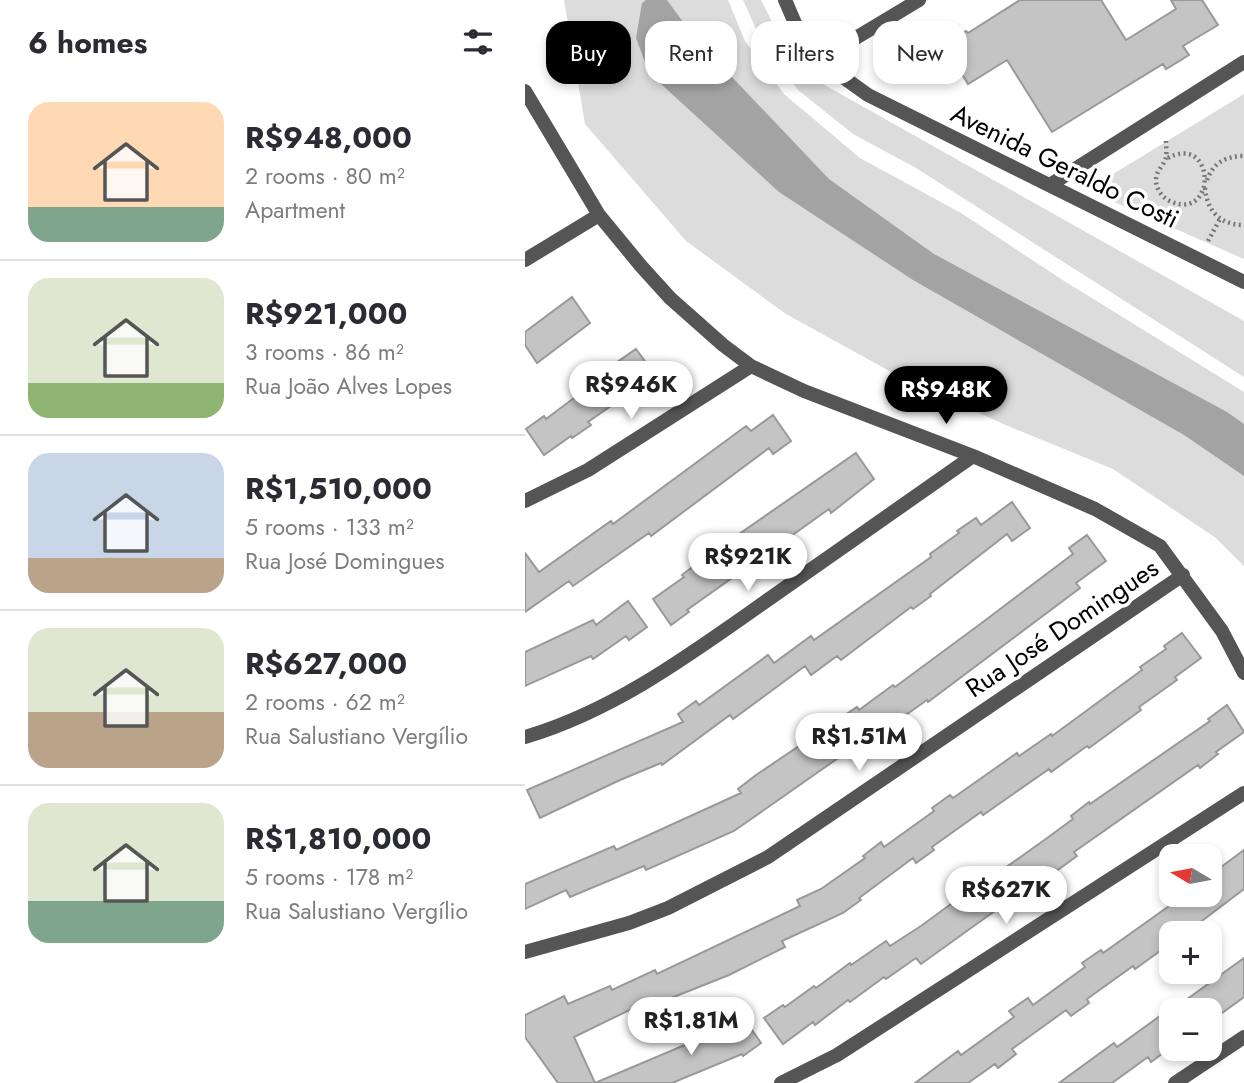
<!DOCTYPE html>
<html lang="en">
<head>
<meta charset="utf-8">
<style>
  :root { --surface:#fff; --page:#f7f7f7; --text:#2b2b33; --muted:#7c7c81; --line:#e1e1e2; --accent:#000 }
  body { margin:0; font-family:Jost,sans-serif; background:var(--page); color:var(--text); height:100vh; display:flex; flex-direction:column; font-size:26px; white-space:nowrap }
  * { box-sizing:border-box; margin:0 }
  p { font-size:23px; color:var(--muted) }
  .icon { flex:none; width:38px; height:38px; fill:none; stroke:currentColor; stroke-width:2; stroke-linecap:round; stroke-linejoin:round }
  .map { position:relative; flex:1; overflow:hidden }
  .details { display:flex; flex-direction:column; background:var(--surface); width:525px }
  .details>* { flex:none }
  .top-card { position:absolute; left:21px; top:21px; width:592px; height:63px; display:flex; gap:14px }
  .needle { width:46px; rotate:280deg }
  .tools { position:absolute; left:634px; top:844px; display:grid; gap:14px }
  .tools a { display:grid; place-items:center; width:63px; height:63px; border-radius:14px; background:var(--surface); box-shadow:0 4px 10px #0003; font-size:35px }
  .price { position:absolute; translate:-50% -60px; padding:0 16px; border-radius:24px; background:#fff; color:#222; font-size:23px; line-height:46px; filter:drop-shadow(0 2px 4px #0008) }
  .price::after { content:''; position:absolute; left:50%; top:42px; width:21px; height:16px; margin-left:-10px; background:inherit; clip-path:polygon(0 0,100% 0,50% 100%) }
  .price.on { background:var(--accent); color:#fff }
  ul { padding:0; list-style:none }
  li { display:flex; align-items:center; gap:21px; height:175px; padding:0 28px }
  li+li { border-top:2px solid var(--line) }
  li span { display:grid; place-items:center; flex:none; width:196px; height:140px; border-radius:21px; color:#555 }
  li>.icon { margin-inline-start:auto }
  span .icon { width:84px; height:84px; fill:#fffc; stroke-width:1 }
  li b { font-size:30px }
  h2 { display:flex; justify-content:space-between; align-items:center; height:84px; padding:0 28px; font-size:30px }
  .pill { padding:0 24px; border-radius:21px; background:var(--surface); box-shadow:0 4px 10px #0003; font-size:24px; line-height:63px }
  .pill.on { background:var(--accent); color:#fff }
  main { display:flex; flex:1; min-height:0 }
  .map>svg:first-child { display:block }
  .green { fill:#dcdcdc }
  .water { fill:#a3a3a3 }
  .building { fill:#c4c4c4; stroke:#999; stroke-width:2 }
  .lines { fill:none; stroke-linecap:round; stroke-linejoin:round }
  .path { stroke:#777; stroke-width:4.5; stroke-dasharray:2 3.5; stroke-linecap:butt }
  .street { stroke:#555; stroke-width:14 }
  .labels { text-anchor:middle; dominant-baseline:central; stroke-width:7; stroke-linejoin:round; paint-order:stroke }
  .street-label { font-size:26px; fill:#000; stroke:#fff }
</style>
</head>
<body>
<main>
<section class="details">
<h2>6 homes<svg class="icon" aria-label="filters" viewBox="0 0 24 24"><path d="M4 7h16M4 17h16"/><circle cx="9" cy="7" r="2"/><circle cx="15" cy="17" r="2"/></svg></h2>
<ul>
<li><span style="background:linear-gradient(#ffd9b3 75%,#7fa58c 0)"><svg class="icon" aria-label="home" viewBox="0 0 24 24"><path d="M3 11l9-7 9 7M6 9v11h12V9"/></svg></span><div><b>R$948,000</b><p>2 rooms · 80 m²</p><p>Apartment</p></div></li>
<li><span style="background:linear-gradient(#dfe7d0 75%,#8fb573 0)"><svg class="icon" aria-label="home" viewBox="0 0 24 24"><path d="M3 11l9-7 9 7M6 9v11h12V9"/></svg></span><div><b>R$921,000</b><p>3 rooms · 86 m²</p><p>Rua João Alves Lopes</p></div></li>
<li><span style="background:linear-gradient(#c9d6e8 75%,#b9a48a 0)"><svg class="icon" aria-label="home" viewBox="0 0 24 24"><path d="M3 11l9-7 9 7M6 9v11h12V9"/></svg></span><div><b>R$1,510,000</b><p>5 rooms · 133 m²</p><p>Rua José Domingues</p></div></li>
<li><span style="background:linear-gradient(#dfe7d0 60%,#b9a48a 0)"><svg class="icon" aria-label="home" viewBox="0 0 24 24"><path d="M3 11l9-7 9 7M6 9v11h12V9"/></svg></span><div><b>R$627,000</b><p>2 rooms · 62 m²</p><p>Rua Salustiano Vergílio</p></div></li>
<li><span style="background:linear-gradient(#dfe7d0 70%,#7fa58c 0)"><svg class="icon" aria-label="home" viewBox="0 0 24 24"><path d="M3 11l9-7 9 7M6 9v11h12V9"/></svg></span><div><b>R$1,810,000</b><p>5 rooms · 178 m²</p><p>Rua Salustiano Vergílio</p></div></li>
</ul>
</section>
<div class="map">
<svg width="719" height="1083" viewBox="0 0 719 1083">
  <rect width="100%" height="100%" fill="#fff"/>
  <path class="green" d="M39,0h164l17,41 39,53 76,64 101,55 100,66 183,113v174l-28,-28 -103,-69 -110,-45 -110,-51 -107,-59 -100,-73 -101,-117z
    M218,0h18l29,57 24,22 430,242v56l-328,-209 -63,-34 -55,-44 -37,-50z
    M719,94v165l-157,-69z"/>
  <path class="water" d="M121,0h21l27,37 135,142 105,75 293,158 17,12v52l-60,-41 -271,-155 -134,-88 -130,-119 -13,-35 6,-35z"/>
  <path class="building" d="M495,0h81l25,40 50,-31 -5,-9h31l16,25 -35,21 6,9 -23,14 -3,-5 -111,68 -45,-72 -39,24 -24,-39 22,-14 2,2z
    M47,297l18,26 -53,40 -12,-18v-13z
    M111,349l19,26 -67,47 3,3 -19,13 -1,-2 -27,19 -18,-26 18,-13 2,3 40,-30 -3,-3z
    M248,415l18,26 -18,13 -4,-6 -118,88 -2,-3 -76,53 -4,-5 -44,31v-59l14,19 72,-51 2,3 133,-98 5,5z
    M331,453l18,26 -43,34 -2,-4 -142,101 2,2 -18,13 -18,-26 31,-22 -2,-2 18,-14z
    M487,502l18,26 -18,13 -5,-7 -77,60 1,2 -18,13 -2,-2 -70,53 -4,-4 -26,19 -6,-9 -72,53 -3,-4 -68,50 -1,-2 -41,17 -80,38 -13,-28 156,-68 -5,-8 18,-13 3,4 69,-50 6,8 37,-27 3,4 117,-83 -1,-3 29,-21 -2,-2 19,-13 5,7z
    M562,535l19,26 -30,22 4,5 -152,114 -1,-2 -34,24 -2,-3 -157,110 -88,39 -2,-4 -74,31 -4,-7 -41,19v-25l89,-38 2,4 125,-57 -3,-4 18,-14 101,-68 2,3 34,-25 2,2 88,-65 90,-68 -4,-6z
    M103,601l19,26 -18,13 -3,-4 -33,23 -2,-3 -66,30v-34l68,-32 3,5z
    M657,633l19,25 -26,19 2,3 -38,27 2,3 -52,38 -2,-2 -36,26 -2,-3 -66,46 -2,-3 -49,35 2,3 -18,13 -3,-5 -54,40 2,2 -18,13 -61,28 3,6 -56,28 -78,31 -3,-5 -74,36 21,46h-37l-33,-46v-22l39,-19 4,8 42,-18 2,4 43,-20 2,4 143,-68 -3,-6 24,-11 44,-31 -2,-2 18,-14 3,5 50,-36 -2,-3 18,-13 3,3 64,-45 2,3 32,-22 1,2 90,-66 -2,-3 26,-18 -2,-3z
    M702,705l17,27 -28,20 2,2 -18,14 -2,-3 -124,87 3,4 -51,37 -2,-3 -103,74 -5,-6 -30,21 -2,-2 -34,25 -2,-2 -33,25 -2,-3 -30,22 -19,-26 19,-13 2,2 29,-21 2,2 34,-25 1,2 35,-24 4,5 31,-20 68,-50 2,2 52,-37 30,-22 -2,-3 18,-14 1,2 120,-83 -2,-2z
    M719,850v39l-58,44h-15v10l-36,26 -2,-3 -46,33 2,4 -18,13 -5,-6 -54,39 4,5 -18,14 -3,-4 -27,19h-53l43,-32 3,4 53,-38 -5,-6 19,-13 5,7 52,-38 -3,-4 19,-13 2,3 83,-59h23v-18z
    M719,958v39l-30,22 -5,-9h-37z
    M646,1008v39l-20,15 -3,-5 -36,26h-53l55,-40 3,4z
    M218,1017l18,26 -18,13 -1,-2 -70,29h-77l111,-47 3,6z"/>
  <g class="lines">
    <path class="path" d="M641,141c0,5 1,12 0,16 -2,9 -11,14 -10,25 1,9 8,17 16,20 46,18 43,-71 -6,-43
      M682,180c6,-17 19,-24 37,-24
      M680,188c2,24 16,37 39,37
      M683,241l12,-22"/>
    <path class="street" d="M260,0l16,37 18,23 49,35 376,187
      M294,60l100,-60
      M0,91l74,124 42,51 29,32 53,47 28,21 53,25 169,65 122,53 65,37 62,85 22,42
      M525,185l194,-123
      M0,260l74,-45
      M0,501l63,-31 163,-104
      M0,737c91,-27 167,-84 244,-138 68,-47 136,-95 204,-143
      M0,952l104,-29 39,-15 100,-51 415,-282
      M256,1083l56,-28 407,-262
      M650,1083l69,-46"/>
  </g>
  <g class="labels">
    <g class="street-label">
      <text transform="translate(540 166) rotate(26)">Avenida Geraldo Costi</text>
      <text transform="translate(537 628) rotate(-34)">Rua José Domingues</text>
    </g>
  </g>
</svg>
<div class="tools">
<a><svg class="needle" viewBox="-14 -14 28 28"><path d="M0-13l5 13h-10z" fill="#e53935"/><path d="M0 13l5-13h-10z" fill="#7c7c81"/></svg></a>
<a>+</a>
<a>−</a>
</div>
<b class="price" style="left:106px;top:421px">R$946K</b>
<b class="price on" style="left:421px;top:426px">R$948K</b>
<b class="price" style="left:223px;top:593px">R$921K</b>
<b class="price" style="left:334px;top:773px">R$1.51M</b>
<b class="price" style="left:481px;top:926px">R$627K</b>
<b class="price" style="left:166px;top:1057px">R$1.81M</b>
<div class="top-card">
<a class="pill on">Buy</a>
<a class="pill">Rent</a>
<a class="pill">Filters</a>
<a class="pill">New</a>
</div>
</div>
</main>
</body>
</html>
